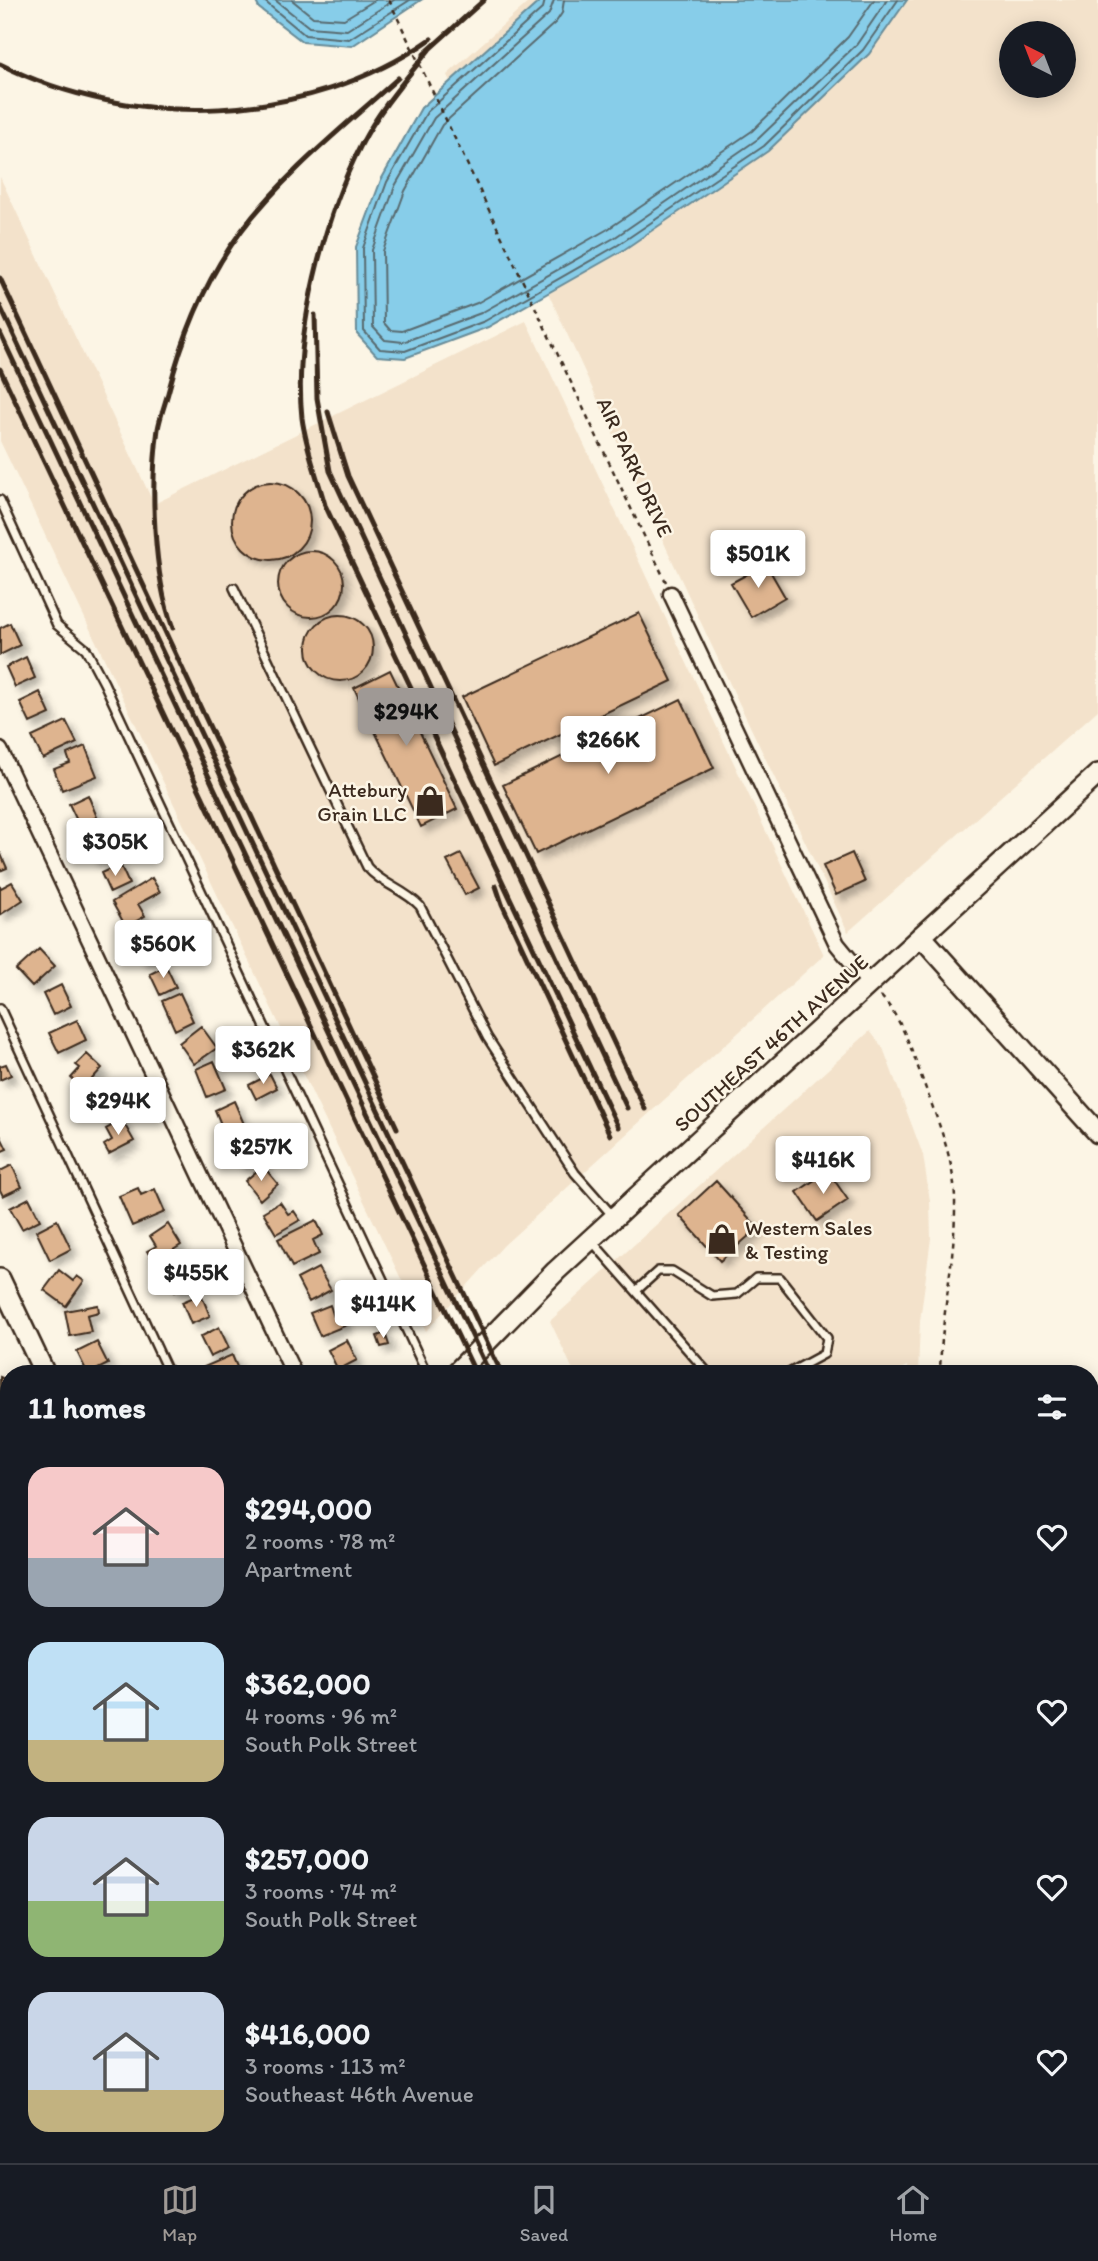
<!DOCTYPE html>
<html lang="en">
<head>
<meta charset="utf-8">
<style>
  :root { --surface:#171b24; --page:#242831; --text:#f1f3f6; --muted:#9ea1a6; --line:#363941; --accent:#9f9995 }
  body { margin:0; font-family:Itim,sans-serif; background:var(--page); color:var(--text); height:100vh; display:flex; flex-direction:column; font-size:26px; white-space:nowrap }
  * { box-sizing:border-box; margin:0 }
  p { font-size:23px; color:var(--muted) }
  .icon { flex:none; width:38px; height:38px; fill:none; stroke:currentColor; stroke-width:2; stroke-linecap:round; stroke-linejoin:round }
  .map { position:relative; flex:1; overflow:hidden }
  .sheet { position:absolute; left:0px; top:1365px; width:1099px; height:798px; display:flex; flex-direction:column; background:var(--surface); border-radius:28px 28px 0 0; box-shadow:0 4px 18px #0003 }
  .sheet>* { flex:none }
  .needle { width:46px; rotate:318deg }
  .buttons { position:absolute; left:999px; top:21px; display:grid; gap:14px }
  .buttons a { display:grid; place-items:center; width:77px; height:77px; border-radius:50%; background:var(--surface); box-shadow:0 4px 18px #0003; font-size:35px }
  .price { position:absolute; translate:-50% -60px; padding:0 16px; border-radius:7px; background:#fff; color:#222; font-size:23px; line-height:46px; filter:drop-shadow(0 2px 4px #0008) }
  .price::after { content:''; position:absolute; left:50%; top:42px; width:21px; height:16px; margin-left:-10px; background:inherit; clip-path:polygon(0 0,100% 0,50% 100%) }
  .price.selected { background:var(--accent); color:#111 }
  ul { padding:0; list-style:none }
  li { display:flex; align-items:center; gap:21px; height:175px; padding:0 28px }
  li span { display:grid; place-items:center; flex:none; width:196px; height:140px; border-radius:21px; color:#555 }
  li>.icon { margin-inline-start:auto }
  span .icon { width:84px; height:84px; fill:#fffc; stroke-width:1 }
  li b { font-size:30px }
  h2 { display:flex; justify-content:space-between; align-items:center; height:84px; padding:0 28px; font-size:30px }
  .menu { display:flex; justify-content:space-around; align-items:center; height:98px; border-top:2px solid var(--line); background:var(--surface); font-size:19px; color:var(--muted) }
  .menu a { display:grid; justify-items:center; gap:4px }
  .menu .selected { color:var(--accent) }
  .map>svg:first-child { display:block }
  .built { fill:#f3e2cb; fill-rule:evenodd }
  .water { fill:#87cde9; stroke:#698c98; stroke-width:2 }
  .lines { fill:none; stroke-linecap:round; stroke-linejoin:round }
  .shore { stroke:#596b6f; stroke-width:2 }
  .building { fill:#deb48f; stroke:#3b2a1e; stroke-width:2; filter:url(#shadow) }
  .lane-casing { stroke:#3b2a1e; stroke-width:12 }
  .street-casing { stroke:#3b2a1e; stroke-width:19 }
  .secondary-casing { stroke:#3b2a1e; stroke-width:24 }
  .path { stroke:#3b2a1e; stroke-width:2.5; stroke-dasharray:5 5; stroke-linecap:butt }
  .lane { stroke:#fcf5e5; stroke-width:7 }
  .street { stroke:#fcf5e5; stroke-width:14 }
  .secondary { stroke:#fcf5e5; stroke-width:19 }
  .rail { stroke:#3b2a1e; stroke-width:5 }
  .labels { text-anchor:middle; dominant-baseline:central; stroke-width:5; stroke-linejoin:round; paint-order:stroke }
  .street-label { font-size:21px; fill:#3b2a1e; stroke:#fcf5e5 }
  .poi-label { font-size:21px; fill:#3b2a1e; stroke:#fcf5e5; text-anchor:end }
</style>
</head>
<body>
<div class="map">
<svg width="1098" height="2163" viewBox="0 0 1098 2163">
  <defs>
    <filter id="shadow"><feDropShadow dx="6" dy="6" stdDeviation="3.5" flood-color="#0004"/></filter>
  </defs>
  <rect width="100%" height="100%" fill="#fcf5e5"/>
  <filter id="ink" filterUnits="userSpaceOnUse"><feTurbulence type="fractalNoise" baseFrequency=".0143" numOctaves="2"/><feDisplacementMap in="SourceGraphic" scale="14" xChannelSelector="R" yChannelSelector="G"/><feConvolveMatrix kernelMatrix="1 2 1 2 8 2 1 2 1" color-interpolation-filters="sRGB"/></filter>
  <g filter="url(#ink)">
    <path class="built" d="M531,0h567v710l-250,222 -138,-290 -263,-567zM1012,33h52v53h-52z
      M0,177l154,327 372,-183 298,634 -320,290 -78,86 -426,-890z
      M870,1031l13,17 40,107 7,46 1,37 -11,83 -2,53h-10l-1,-8 -16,8h-316l-25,-53z
      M9,1817v337h201l-10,9h-200v-338z
      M285,2154h224l-10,9h-224z
      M535,2154h242l5,9h-256z"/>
    <path class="water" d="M255,0h166l-69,46 -49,-4 -44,-34z
      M541,0h366l-38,54 -101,97 -146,100 -134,76 -83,31 -28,-2 -20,-22 -1,-87 25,-67 40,-72z"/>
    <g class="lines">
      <path class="shore" d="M263,0l42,35 44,4 61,-39
        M275,0l34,27 38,3 47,-30
        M292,0l21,17 31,2 31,-19
        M545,0l-2,8 -116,104 -40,70 -24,66 1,83 16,18 25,2 80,-30 133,-76 146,-99 99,-96 35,-50
        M554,0l-5,14 -115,104 -39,68 -23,64 1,77 12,13 18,2 78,-29 133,-75 144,-99 99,-95 30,-44
        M564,0l-2,13 -6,9 -114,103 -37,66 -22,60 1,72 6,7 12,1 75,-28 131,-74 144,-98 96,-94 26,-37"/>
    </g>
    <path class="building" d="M232 521a39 39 0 1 1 78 0a39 39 0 1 1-78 0Z
      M278 584a33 33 0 1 1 66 0a33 33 0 1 1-66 0Z
      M766,564l19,33 -34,20 -20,-34z
      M639,613l33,68 -178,85 -32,-69z
      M307 648a33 33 0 1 1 66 0a33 33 0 1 1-66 0Z
      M10,623l10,22 -20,10v-27z
      M26,657l9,21 -20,9 -9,-20z
      M390,670l67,139 -36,18 -67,-139z
      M40,692l10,22 -20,9 -10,-21z
      M681,699l33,69 -178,86 -33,-69z
      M66,721l11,22 -34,16 -11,-22z
      M85,746l12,30 -35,14 -8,-21 16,-6 -3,-9z
      M88,795l9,22 -18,8 -10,-21z
      M104,830l9,22 -19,8 -9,-22z
      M0,852l7,16 -7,3z
      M852,853l13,29 -29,13 -13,-29z
      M461,854l18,34 -14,7 -18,-34z
      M120,864l9,20 -19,9 -9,-20z
      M152,878l8,14 -22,12 7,12 -19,11 -14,-25z
      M12,882l11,18 -23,15v-28l1,1z
      M157,922l13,25 -28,14 -12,-26z
      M39,949l16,17 -23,21 -16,-17z
      M166,966l10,21 -16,8 -10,-21z
      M61,985l10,21 -18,9 -10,-21z
      M180,993l13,28 -18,9 -13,-29z
      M77,1020l9,20 -27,13 -10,-20z
      M201,1026l16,22 -23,16 -15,-21z
      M87,1054l15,14 -19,21 -12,-11 9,-10 -4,-3z
      M214,1061l12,28 -19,8 -11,-28z
      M6,1064l5,11 -11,5v-14z
      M270,1074l7,14 -21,11 -7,-14z
      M102,1088l16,15 -14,15 -16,-15z
      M234,1101l10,23 -20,8 -9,-22z
      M122,1120l12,21 -25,13 -5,-9 8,-5 -6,-11z
      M0,1135l7,14 -7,3z
      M249,1136l10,21 -19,9 -10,-21z
      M12,1165l10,22 -19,9 -3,-6v-19z
      M263,1166l15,18 -18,16 -15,-19z
      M828,1171l20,29 -31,21 -20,-29z
      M716,1181l42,47 -38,33 -41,-46z
      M138,1188l3,7 14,-6 10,23 -33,14 -13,-30z
      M29,1198l11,22 -18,9 -12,-21z
      M280,1202l8,12 6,-3 6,9 -24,14 -13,-22z
      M57,1220l14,29 -21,11 -14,-29z
      M316,1220l7,15 -10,5 6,14 -27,13 -14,-28z
      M168,1224l13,21 -27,17 -7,-11 9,-5 -6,-10z
      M184,1258l13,21 -22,13 -13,-21z
      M318,1268l13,22 -22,12 -12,-23z
      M59,1270l14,11 4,-5 7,5 -18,25 -22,-16z
      M201,1294l9,22 -19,8 -9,-22z
      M98,1305l1,7 -12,3 4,17 -21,4 -5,-25z
      M330,1305l4,12 8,-3 5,11 -27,11 -10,-23z
      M219,1327l10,21 -19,9 -10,-20z
      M385,1333l4,12 -8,2 -4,-11z
      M347,1340l10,20 -19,10 -10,-20z
      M97,1342l11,22 -20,10 -11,-22z
      M232,1355l8,19h-33l-3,-7z
      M0,1377l9,4 -6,15 6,3v27l-9,-4z
      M3,1438l6,3v27l-9,-4v-20z
      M9,1643v30l-9,-9v-14z
      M0,1855l9,10v81l-9,-10z
      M341,2154h144l8,9h-162z"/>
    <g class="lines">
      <defs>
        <path id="lane" d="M0,500l57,125 29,24 18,34 323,691
          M234,588l133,279c14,17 37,22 53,39l67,131 88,136 37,42
          M0,1008l169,366
          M590,1239l119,135
          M636,1291l22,-20h14l40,25 25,-2 19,-16h24l47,60 -3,16 -37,20
          M0,2129l9,9
          M15,2163l2,-9
          M510,2163l10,-9"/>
        <path id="street" d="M671,594l166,350 32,39
          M0,750l294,624
          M0,1577l9,-15
          M243,2163l9,-9"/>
        <path id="secondary" d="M921,936l177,197
          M0,1279l45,95
          M455,1374l101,-103 542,-497
          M0,1791l9,-8"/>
      </defs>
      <use href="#lane" class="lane-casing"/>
      <use href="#street" class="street-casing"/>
      <use href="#secondary" class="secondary-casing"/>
      <path class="path" d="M389,0l277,582
        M881,996c22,25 31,55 42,85 14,38 31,77 32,118 1,59 -14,116 -15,175
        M798,2154l4,9"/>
      <use href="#lane" class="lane"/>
      <use href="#street" class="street"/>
      <use href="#secondary" class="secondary"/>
      <path class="rail" d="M429,50c-24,30 -50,60 -68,95 -37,72 -68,191 -59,273 4,30 15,58 23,87l293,622
        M424,54l60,-54
        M0,64c133,67 308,61 431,-25
        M0,278l397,850
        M0,306l502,1068
        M315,315l2,83 13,73 297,637
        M0,333l490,1041
        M0,369l476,1005
        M328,412l20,64 15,32 282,601
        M173,628c-20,-53 -23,-143 -15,-199 2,-12 7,-25 10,-36 15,-58 38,-115 74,-163 44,-58 103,-104 156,-152
        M496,886l6,18 108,231
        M845,2154l4,9
        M857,2154l4,9
        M869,2154l5,9"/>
    </g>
  </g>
  <defs>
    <symbol id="shop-bare" viewBox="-9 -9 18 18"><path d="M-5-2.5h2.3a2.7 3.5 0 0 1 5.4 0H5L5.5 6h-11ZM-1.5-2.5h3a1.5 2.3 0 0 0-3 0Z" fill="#3b2a1e" stroke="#fcf5e5" stroke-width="2.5" paint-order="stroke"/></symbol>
  </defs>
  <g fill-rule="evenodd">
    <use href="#shop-bare" x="408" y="779" width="44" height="44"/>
    <use href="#shop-bare" x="700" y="1217" width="44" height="44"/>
  </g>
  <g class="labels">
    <g class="street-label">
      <text transform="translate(635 467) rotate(65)">AIR PARK DRIVE</text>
      <text transform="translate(771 1043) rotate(-42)">SOUTHEAST 46TH AVENUE</text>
    </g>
    <g class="poi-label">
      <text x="407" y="789">Attebury<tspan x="407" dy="24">Grain LLC</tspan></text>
      <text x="745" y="1227" text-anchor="start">Western Sales<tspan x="745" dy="24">&amp; Testing</tspan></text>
    </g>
  </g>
</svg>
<div class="buttons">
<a><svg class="needle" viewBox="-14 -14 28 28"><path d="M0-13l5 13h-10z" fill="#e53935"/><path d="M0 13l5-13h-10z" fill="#9ea1a6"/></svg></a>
</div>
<b class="price" style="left:758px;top:590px">$501K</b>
<b class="price selected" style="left:406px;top:748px">$294K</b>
<b class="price" style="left:608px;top:776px">$266K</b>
<b class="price" style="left:115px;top:878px">$305K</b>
<b class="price" style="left:163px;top:980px">$560K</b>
<b class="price" style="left:263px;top:1086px">$362K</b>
<b class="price" style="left:118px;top:1137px">$294K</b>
<b class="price" style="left:261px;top:1183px">$257K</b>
<b class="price" style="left:823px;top:1196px">$416K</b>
<b class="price" style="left:196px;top:1309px">$455K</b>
<b class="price" style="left:383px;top:1340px">$414K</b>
<section class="sheet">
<h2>11 homes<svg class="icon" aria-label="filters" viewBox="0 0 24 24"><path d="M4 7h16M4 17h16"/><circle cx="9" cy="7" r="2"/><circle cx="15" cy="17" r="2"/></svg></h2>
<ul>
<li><span style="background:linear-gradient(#f6c9c9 65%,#9aa5b1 0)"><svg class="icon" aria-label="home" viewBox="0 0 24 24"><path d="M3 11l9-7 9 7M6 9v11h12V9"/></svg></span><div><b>$294,000</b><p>2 rooms · 78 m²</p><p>Apartment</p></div><svg class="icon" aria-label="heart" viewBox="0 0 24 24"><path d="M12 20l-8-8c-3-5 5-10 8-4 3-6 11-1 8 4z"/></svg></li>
<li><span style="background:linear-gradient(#bfe0f5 70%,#c2b280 0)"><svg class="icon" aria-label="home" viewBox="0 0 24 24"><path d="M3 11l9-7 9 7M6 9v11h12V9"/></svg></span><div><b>$362,000</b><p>4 rooms · 96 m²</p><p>South Polk Street</p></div><svg class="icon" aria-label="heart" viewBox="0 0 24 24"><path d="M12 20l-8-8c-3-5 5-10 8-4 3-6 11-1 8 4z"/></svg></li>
<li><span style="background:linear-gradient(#c9d6e8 60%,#8fb573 0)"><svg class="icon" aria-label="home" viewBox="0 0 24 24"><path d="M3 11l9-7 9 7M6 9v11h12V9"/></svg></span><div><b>$257,000</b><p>3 rooms · 74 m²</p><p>South Polk Street</p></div><svg class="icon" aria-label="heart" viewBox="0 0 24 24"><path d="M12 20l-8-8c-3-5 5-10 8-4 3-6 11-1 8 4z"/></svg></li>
<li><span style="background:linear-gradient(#c9d6e8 70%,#c2b280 0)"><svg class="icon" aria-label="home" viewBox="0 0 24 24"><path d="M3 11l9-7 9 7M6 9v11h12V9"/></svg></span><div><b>$416,000</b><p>3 rooms · 113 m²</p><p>Southeast 46th Avenue</p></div><svg class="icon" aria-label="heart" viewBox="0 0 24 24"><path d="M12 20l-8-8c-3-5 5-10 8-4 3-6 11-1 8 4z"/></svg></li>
</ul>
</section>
</div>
<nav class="menu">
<a class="selected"><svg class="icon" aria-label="map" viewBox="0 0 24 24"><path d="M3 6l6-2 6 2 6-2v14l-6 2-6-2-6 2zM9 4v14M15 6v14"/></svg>Map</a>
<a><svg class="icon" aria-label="saved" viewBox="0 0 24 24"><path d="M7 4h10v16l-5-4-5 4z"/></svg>Saved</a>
<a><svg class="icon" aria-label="home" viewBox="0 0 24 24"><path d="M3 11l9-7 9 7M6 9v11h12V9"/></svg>Home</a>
</nav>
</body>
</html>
